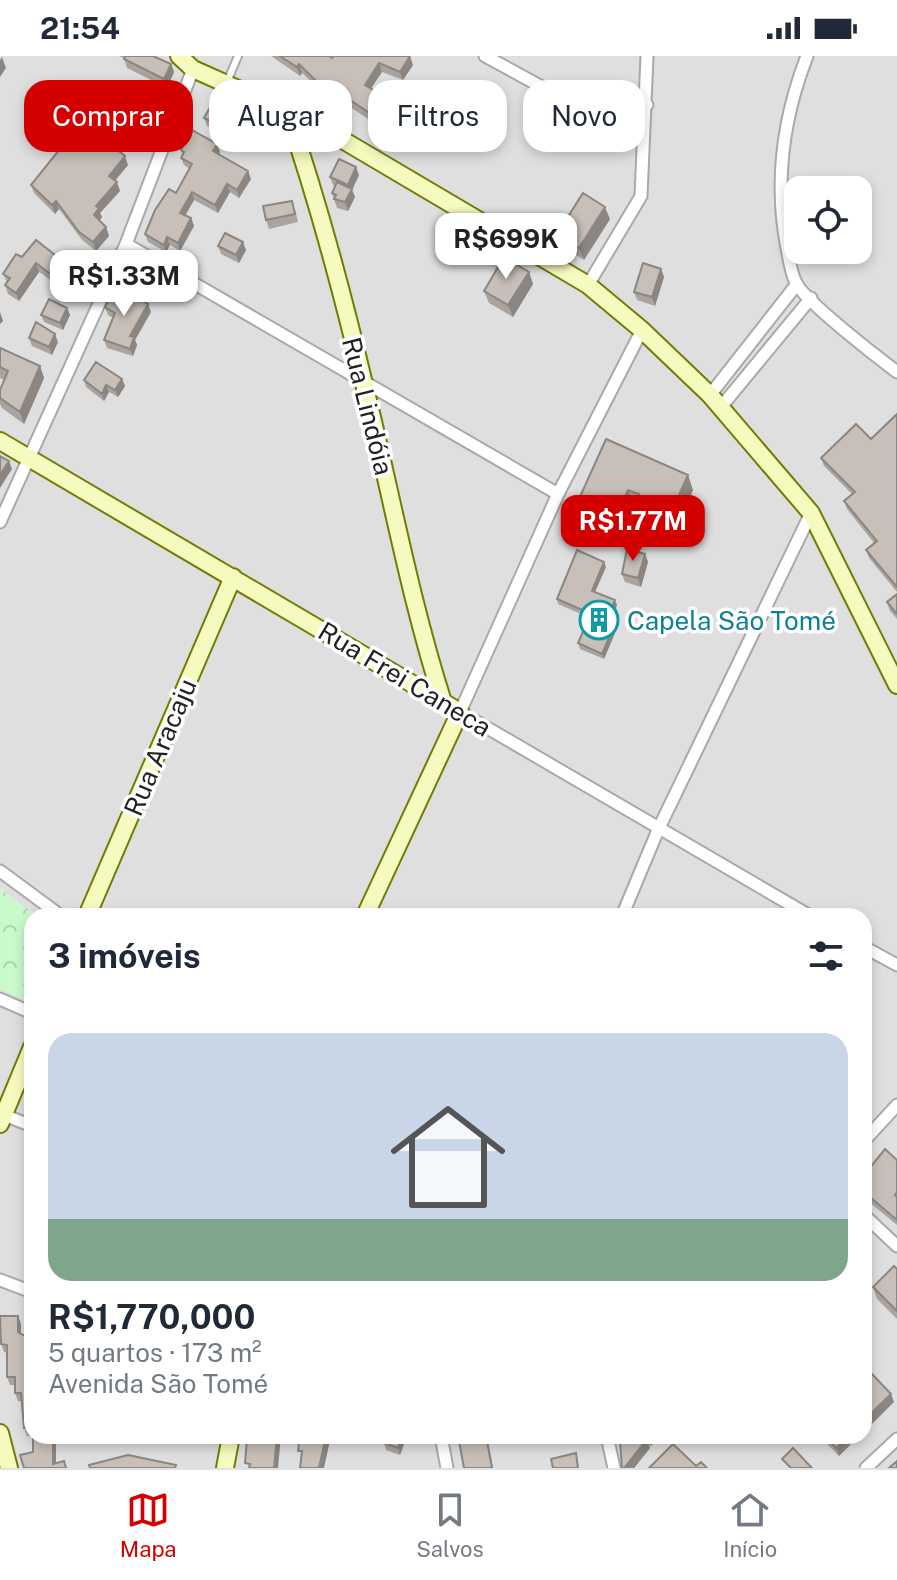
<!DOCTYPE html>
<html lang="pt">
<head>
<meta charset="utf-8">
<style>
  :root { --surface:#fff; --page:#f6f6f7; --text:#1f2937; --muted:#747a83; --line:#e0e1e3; --accent:#d40000 }
  body { margin:0; font-family:"Public Sans",sans-serif; background:var(--page); color:var(--text); height:100vh; display:flex; flex-direction:column; font-size:30px; white-space:nowrap }
  * { box-sizing:border-box; margin:0 }
  p { font-size:26px; color:var(--muted) }
  .icon { flex:none; width:44px; height:44px; fill:none; stroke:currentColor; stroke-width:2; stroke-linecap:round; stroke-linejoin:round }
  .map { position:relative; flex:1; overflow:hidden }
  .panel { position:absolute; left:24px; top:852px; width:848px; height:536px; display:flex; flex-direction:column; background:var(--surface); border-radius:24px; box-shadow:0 4px 12px #0003 }
  .panel>* { flex:none }
  .banner { position:absolute; left:24px; top:24px; width:850px; height:72px; display:flex; gap:16px }
  .tools { position:absolute; left:784px; top:120px; display:grid; gap:16px }
  .tools a { display:grid; place-items:center; width:88px; height:88px; border-radius:16px; background:var(--surface); box-shadow:0 4px 12px #0003; font-size:40px }
  .price { position:absolute; translate:-50% -68px; padding:0 18px; border-radius:16px; background:#fff; color:#222; font-size:26px; line-height:52px; filter:drop-shadow(0 2px 4px #0008) }
  .price::after { content:''; position:absolute; left:50%; top:48px; width:24px; height:18px; margin-left:-12px; background:inherit; clip-path:polygon(0 0,100% 0,50% 100%) }
  .price.current { background:var(--accent); color:#fff }
  ul { padding:0; list-style:none }
  li { display:grid; align-content:center; gap:16px; height:424px; padding:0 24px }
  li span { display:grid; place-items:center; height:248px; border-radius:24px; color:#555 }
  li>.icon { margin-inline-start:auto }
  span .icon { width:144px; height:144px; fill:#fffc; stroke-width:1 }
  li b { font-size:34px }
  h2 { display:flex; justify-content:space-between; align-items:center; height:96px; padding:0 24px; font-size:34px }
  .pill { padding:0 28px; border-radius:24px; background:var(--surface); box-shadow:0 4px 12px #0003; font-size:28px; line-height:72px }
  .pill.current { background:var(--accent); color:#fff }
  .status { display:flex; justify-content:space-between; align-items:center; height:56px; padding:0 40px; background:var(--surface); direction:ltr }
  .status svg { height:22px; fill:currentColor }
  .tabs { display:flex; justify-content:space-around; align-items:center; height:112px; border-top:2px solid var(--line); background:var(--surface); font-size:22px; color:var(--muted) }
  .tabs a { display:grid; justify-items:center; gap:4px }
  .tabs .current { color:var(--accent) }
  .map>svg:first-child { display:block }
  .residential { fill:#e0dfdf; fill-rule:evenodd }
  .park { fill:url(#park-crowns) }
  .lines { fill:none; stroke-linecap:round; stroke-linejoin:round }
  .lane-casing { stroke:#a9a9a9; stroke-width:10 }
  .street-casing { stroke:#a9a9a9; stroke-width:15 }
  .secondary-casing { stroke:#707d05; stroke-width:20 }
  .lane { stroke:#fff; stroke-width:6 }
  .street { stroke:#fff; stroke-width:11 }
  .secondary { stroke:#f7fabf; stroke-width:16 }
  .wall { fill:#aba49e }
  .shaded-wall { fill:#8b8681 }
  .building { fill:#c7bfb8; stroke:#8b8681; stroke-width:2 }
  .labels { text-anchor:middle; dominant-baseline:central; stroke-width:7; stroke-linejoin:round; paint-order:stroke }
  .street-label { font-size:26px; fill:#222; stroke:#fff }
  .culture-label { font-size:26px; fill:#0d838f; stroke:#fff; text-anchor:start }
</style>
</head>
<body>
<div class="status"><b>21:54</b><svg viewBox="0 0 49 12"><path d="M0 12V9h3v3zM5 12V6h3v6zM10 12V3h3v9zM15 12V0h3v12zM26 1h20v11H26zM47 4h2v5h-2z"/></svg></div>
<div class="map">
<svg width="897" height="1412" viewBox="0 0 897 1412">
  <defs>
    <pattern id="park-crowns" width="20" height="18" patternUnits="userSpaceOnUse" patternTransform="scale(2)"><rect width="20" height="18" fill="#c8facc"/><path d="M2 6a3 3 0 1 1 6 0M12 15a3 3 0 1 1 6 0" fill="none" stroke="#acd6af"/></pattern>
  </defs>
  <rect width="100%" height="100%" fill="#f2efe9"/>
  <path class="residential" d="M0,0h897v1412h-897zM798,134h60v60h-60zM32,860h832v520h-832z"/>
  <path class="park" d="M0,833l37,27h-5v87l-32,-14z"/>
  <g class="lines">
    <defs>
      <path id="lane" d="M227,26l11,-26"/>
      <path id="street" d="M485,0l81,44 81,5
        M807,0c-24,62 -33,126 -20,192 2,11 4,25 9,35 10,19 81,74 101,89
        M126,188l432,250
        M588,229l53,-89 6,-140
        M642,274l-84,164 -98,218 350,204
        M710,339l87,-111
        M721,351l90,-109
        M0,466l126,-278 67,-175
        M0,815l61,45
        M622,860l36,-86 153,-317
        M864,891l33,18
        M0,943l32,14
        M4,1059l28,11
        M864,1085l33,-36
        M864,1159l33,31
        M0,1224l32,12
        M441,1380l6,32
        M607,1380l7,32
        M866,1412l31,-29"/>
      <path id="secondary" d="M179,0l14,13 121,54 274,162 54,45 68,65 101,118 86,172
        M287,55c31,90 56,184 78,277 26,105 45,211 78,314
        M0,385l460,271 -95,204
        M87,860l146,-339
        M0,1068l32,-77
        M0,1377l9,35
        M225,1412l6,-32"/>
    </defs>
    <use href="#lane" class="lane-casing"/>
    <use href="#street" class="street-casing"/>
    <use href="#secondary" class="secondary-casing"/>
    <use href="#lane" class="lane"/>
    <use href="#street" class="street"/>
    <use href="#secondary" class="secondary"/>
  </g>
  <path class="wall" d="M119,0h34l18,8 3,8 -7,16 -40,-20 -3,-10z
    M271,0h58l3,2 81,7 -10,15 -21,-8 -11,16 9,6 3,8 -12,19 -36,-24 -6,8 -13,-9 -3,-8 2,-3 -13,-12 -2,3z
    M117,25l35,20 -6,13 -20,-8 -4,9 -14,-5 -2,-7z
    M249,44l3,9 -5,7 11,5 3,8 -6,14 -23,-11 -2,4 -23,-10 -3,-8z
    M81,51l3,9 -4,4 48,45 -13,16 5,10 -20,22 2,4 -3,4 7,6 3,9 -13,15 -14,-11 -23,-31 -4,5 -21,-21 -3,-8 38,-47 -10,-8 -3,-8z
    M619,52l3,8 -1,16 -31,-1 -3,-8z
    M181,94l39,2 -1,2 32,25 -12,19 -9,-6 -12,21 -24,-13 -9,16 6,2 3,8 -14,25 -10,-6 -4,7 -18,-10 -3,-8 31,-41 14,-24 -6,-4 -3,-7 2,-3z
    M359,119l-7,15 3,7 -7,14 -11,-3 -5,-15 3,-7 -2,-1 -3,-8z
    M295,153l3,13 -29,7 -3,-9z
    M610,163l-26,41 -22,-14 -5,-12z
    M218,190l28,4 -7,13 -18,-9z
    M22,201l42,5 3,8 -11,14 -17,-12 -20,29 -11,-7 -3,-9 2,-3 -4,-8z
    M661,213l3,8 -9,29 -18,-6 -3,-8z
    M529,216l4,12 -20,33 -24,-14 -5,-12z
    M120,240l31,16 -16,28 2,5 -4,11 -26,-8 -3,-8 9,-22 -5,-3 -3,-8z
    M67,252l3,7 -7,15 -19,-8 -3,-7z
    M29,282l29,4 -6,13 -20,-9z
    M0,292l40,18 4,12 -20,46 -22,-16 -2,-4v-14l4,-10 -4,-2z
    M122,323l3,7 -7,11 -9,-5 -5,9 -18,-14 -2,-7z
    M897,358v178l-28,-34 -3,-8 8,-7 -27,-34 -3,-8 8,-7 -28,-28 -3,-8 50,-19z
    M606,383l87,51 -23,51 -31,-14 -5,-15 2,-7 -3,-1 -17,38 -26,-12 -3,6 -14,-5 -5,-15 11,-17z
    M645,498l3,8 -7,25 -16,-5 -3,-8z
    M606,511l-11,25 22,13 -9,21 7,7 -11,26 -24,-10 -2,-6 10,-23v-3l-30,-13 -1,-5z
    M897,538v25l-7,-8 -3,-9z
    M897,1104v65l-33,-27v-23z
    M897,1213v50l-20,-20 -4,-12z
    M0,1260h18l3,8v10l11,2v100h22l2,5v22l8,-2 2,7h-42l-4,-13 13,-3v-16h-6l-3,-8 -2,-27h-4l-3,-8v-8h-5l-3,-8v-24l-3,-1 -3,-8z
    M386,1380h21l-7,19 -14,-5 -2,-7z
    M638,1380h20l-7,10 -2,-2 1,4 -16,20h-12l21,-28z
    M819,1380h40l-20,20z"/>
  <path class="shaded-wall" d="M410,0l3,9 -10,15 -3,-8z
    M2,1l4,11 -6,9v-17z
    M379,7l3,9 -14,21 -3,-8z
    M171,8l3,8 -7,16 -3,-9z
    M299,8l3,9 -2,3 -3,-9z
    M332,32l3,9 -6,8 -3,-8z
    M149,38l3,7 -6,13 -3,-6z
    M380,38l3,8 -12,19 -3,-9z
    M123,44l3,6 -4,9 -3,-6z
    M249,44l3,9 -8,12 -3,-8z
    M81,51l3,9 -7,7 -3,-8z
    M619,52l3,8 -1,16 -3,-8z
    M258,65l3,8 -6,14 -3,-8z
    M229,67l3,9 -2,4 -3,-8z
    M217,88l3,8 -4,6 -3,-7z
    M125,100l3,9 -16,19 -3,-8z
    M356,111l3,8 -7,15 3,7 -7,14 -3,-9 5,-10 -2,-7z
    M248,115l3,8 -12,19 -2,-8z
    M117,126l3,9 -20,22 2,4 -5,7 -3,-9 2,-9z
    M227,128l3,8 -12,21 -3,-8z
    M192,136l2,8 -12,21 -2,-8z
    M56,145l3,8 -4,5 -3,-9z
    M605,151l5,12 -26,41 -5,-12z
    M191,162l3,8 -14,25 -2,-8z
    M106,171l3,9 -13,15 -3,-9z
    M167,181l3,8 -4,7 -2,-7z
    M243,186l3,8 -7,13 -3,-8z
    M64,206l3,8 -11,14 -3,-8z
    M36,207l3,9 -20,29 -3,-8z
    M661,213l3,8 -9,29 -3,-9z
    M529,216l4,12 -20,33 -5,-12z
    M148,248l3,8 -16,28 2,5 -4,11 -3,-7v-13z
    M67,252l3,7 -7,15 -3,-7z
    M0,256l3,9 -3,3z
    M55,278l3,8 -6,13 -3,-8z
    M40,310l4,12 -20,46 -4,-12z
    M122,323l3,7 -7,11 -3,-7z
    M106,329l3,7 -5,9 -2,-7z
    M9,405l3,8 -12,19v-13z
    M688,419l5,15 -23,51 -5,-15z
    M628,434l5,14 -17,38 -5,-14z
    M585,459l5,15 -3,6 -5,-15z
    M645,498l3,8 -7,25 -3,-9z
    M604,506l2,5 -13,29 -1,-5z
    M615,544l2,5 -10,24 -2,-5z
    M613,572l2,5 -11,26 -2,-5z
    M18,1260l3,8v16l-3,-8z
    M29,1299l3,7v28l-3,-8z
    M891,1338l3,8 -30,30v-12z
    M53,1380h1l2,5v27l-3,-4z
    M277,1380h4l-3,32h-4z
    M326,1380h5l-7,32h-5z
    M402,1380h5l-7,19 -2,-7z
    M486,1380h1l6,32h-1z
    M650,1380h8l-7,10 -3,-8z
    M848,1380h11l-20,20 -3,-8z
    M647,1383l3,9 -16,20h-10z"/>
  <path class="building" d="M125,0h28l18,8 -7,15 -40,-20z
    M280,0h49l3,2 1,-2h77l-10,16 -21,-9 -14,22 15,9 -12,18 -36,-24 -6,9 -13,-9 4,-6 -18,-18 -2,3z
    M117,25l32,13 -6,14 -20,-8 -4,9 -13,-6z
    M219,35l30,9 -8,13 17,8 -6,14 -23,-12 -2,5 -23,-10z
    M67,42l14,9 -7,8 51,41 -16,20 8,6 -21,24 3,2 -5,7 12,12 -13,15 -14,-10 -23,-31 -4,4 -21,-20 41,-51 -16,-12z
    M588,50l31,2 -1,16 -31,-1z
    M192,74l25,14 -4,7 35,20 -11,19 -10,-6 -12,21 -23,-13 -12,21 11,5 -13,25 -11,-6 -3,8 -19,-11 10,-24 14,-21 7,4 16,-29 -11,-6 3,-6 -3,-2z
    M339,103l17,8 -8,18 -18,-8z
    M337,126l15,7 -7,13 -11,-3 2,-4 -4,-2z
    M583,137l22,14 -26,41 -22,-14z
    M292,145l3,13 -29,6 -3,-14z
    M225,177l18,9 -7,13 -18,-9z
    M36,184l28,22 -11,14 -17,-13 -20,30 -11,-8 5,-7 -7,-4 13,-20 6,3z
    M504,201l25,15 -21,33 -24,-14z
    M643,207l18,6 -9,28 -18,-5z
    M113,234l7,6 5,-6 23,14 -18,32 4,1 -4,12 -26,-9 11,-27 -10,-6z
    M49,243l18,9 -7,15 -19,-8z
    M36,266l19,12 -6,13 -20,-9z
    M0,292l40,18 -20,46 -20,-14v-8l8,-19 -8,-4z
    M96,306l26,17 -7,11 -9,-5 -4,9 -18,-14z
    M897,358v173l-31,-37 11,-9 -33,-40 11,-9 -34,-34 35,-34 15,15z
    M606,383l82,36 -23,51 -31,-14 5,-18 -11,-4 -17,38 -26,-13 -3,6 -14,-5 6,-19 5,2z
    M0,400l9,5 -9,14z
    M627,493l18,5 -7,24 -16,-4z
    M577,494l27,12 -12,29 23,9 -10,24 8,4 -11,26 -24,-11 10,-23 -1,-8 -30,-13z
    M897,538v20l-10,-12z
    M885,1093l12,11v32l-2,3 2,2v23l-33,-28v-17z
    M894,1210l3,3v42l-24,-24z
    M0,1260h18v16l5,3 9,1v19h-3v27h3v46h-8l-3,-35h-6v-16h-8v-32l-6,-1z
    M872,1318l19,20 -27,26v-39z
    M33,1380h20v28l11,-3 2,7h-42l-4,-13 13,-3z
    M252,1380h25l-3,32h-25l1,-4 -5,-1 2,-25 4,1z
    M300,1380h26l-7,32h-19l2,-17h-4z
    M386,1380h16l-4,12 -14,-5z
    M458,1380h28l6,32h-28z
    M825,1380h23l-12,12z
    M647,1383l-23,29h-2l-2,-26z
    M673,1388l23,22 5,-4 6,6h-58z
    M793,1392l19,20h-21l-9,-9z
    M576,1397l2,15h-25l-2,-9z
    M128,1399l48,10 -1,3h-85l-1,-3z
    M897,1405v7h-8z"/>
  <defs>
    <symbol id="building-ring" viewBox="-11 -11 22 22"><circle r="9.5" fill="#fff" stroke="#0f9aa8" stroke-width="1.5"/><path d="M-4-6H4V6H1V3H-1V6H-4ZM-2.5-4.3h1.7v1.8h-1.7ZM.8-4.3h1.7v1.8H.8ZM-2.5-1h1.7V.8h-1.7ZM.8-1h1.7V.8H.8Z" fill="#0f9aa8"/></symbol>
  </defs>
  <g fill-rule="evenodd">
    <use href="#building-ring" x="577" y="542" width="44" height="44"/>
  </g>
  <g class="labels">
    <g class="street-label">
      <text transform="translate(368 350) rotate(76)">Rua Lindóia</text>
      <text transform="translate(405 623) rotate(31)">Rua Frei Caneca</text>
      <text transform="translate(160 691) rotate(-67)">Rua Aracaju</text>
    </g>
    <g class="culture-label">
      <text x="627" y="564">Capela São Tomé</text>
    </g>
  </g>
</svg>
<div class="tools">
<a><svg class="icon" aria-label="locate" viewBox="0 0 24 24"><circle cx="12" cy="12" r="6"/><path d="M12 2v4M12 18v4M2 12h4M18 12h4"/></svg></a>
</div>
<b class="price" style="left:506px;top:225px">R$699K</b>
<b class="price" style="left:124px;top:262px">R$1.33M</b>
<b class="price current" style="left:633px;top:507px">R$1.77M</b>
<div class="banner">
<a class="pill current">Comprar</a>
<a class="pill">Alugar</a>
<a class="pill">Filtros</a>
<a class="pill">Novo</a>
</div>
<section class="panel">
<h2>3 imóveis<svg class="icon" aria-label="filters" viewBox="0 0 24 24"><path d="M4 7h16M4 17h16"/><circle cx="9" cy="7" r="2"/><circle cx="15" cy="17" r="2"/></svg></h2>
<ul>
<li><span style="background:linear-gradient(#c9d6e8 75%,#7fa58c 0)"><svg class="icon" aria-label="home" viewBox="0 0 24 24"><path d="M3 11l9-7 9 7M6 9v11h12V9"/></svg></span><div><b>R$1,770,000</b><p>5 quartos · 173 m²</p><p>Avenida São Tomé</p></div></li>
</ul>
</section>
</div>
<nav class="tabs">
<a class="current"><svg class="icon" aria-label="map" viewBox="0 0 24 24"><path d="M3 6l6-2 6 2 6-2v14l-6 2-6-2-6 2zM9 4v14M15 6v14"/></svg>Mapa</a>
<a><svg class="icon" aria-label="saved" viewBox="0 0 24 24"><path d="M7 4h10v16l-5-4-5 4z"/></svg>Salvos</a>
<a><svg class="icon" aria-label="home" viewBox="0 0 24 24"><path d="M3 11l9-7 9 7M6 9v11h12V9"/></svg>Início</a>
</nav>
</body>
</html>
